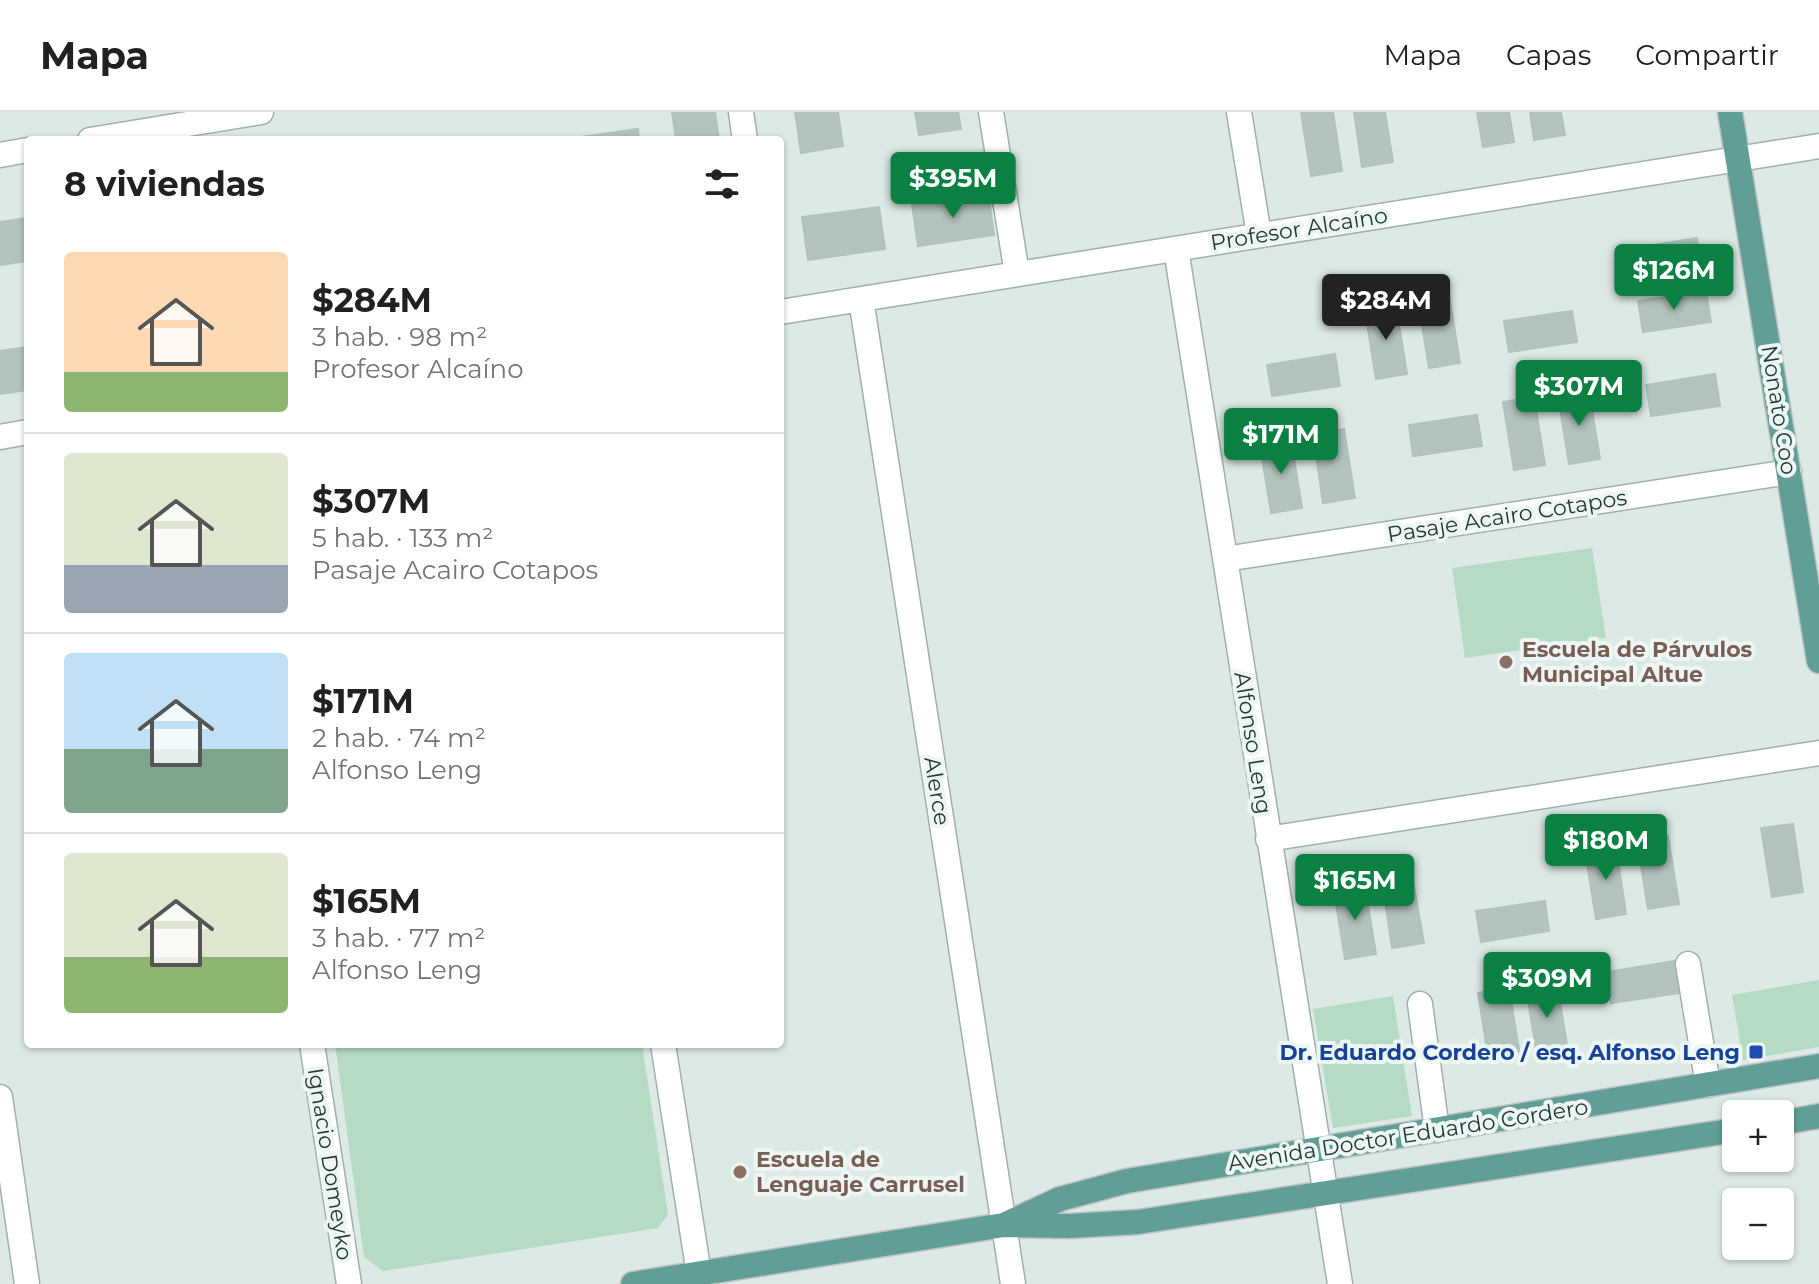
<!DOCTYPE html>
<html lang="es">
<head>
<meta charset="utf-8">
<style>
  :root { --surface:#fff; --page:#f6f6f6; --text:#202124; --muted:#757577; --line:#e0e0e0; --accent:#0b8043 }
  body { margin:0; font-family:Montserrat,sans-serif; background:var(--page); color:var(--text); height:100vh; display:flex; flex-direction:column; font-size:30px; white-space:nowrap }
  * { box-sizing:border-box; margin:0 }
  p { font-size:26px; color:var(--muted) }
  .icon { flex:none; width:44px; height:44px; fill:none; stroke:currentColor; stroke-width:2; stroke-linecap:round; stroke-linejoin:round }
  .map { position:relative; flex:1; overflow:hidden }
  .sheet { position:absolute; left:24px; top:24px; width:760px; height:912px; display:flex; flex-direction:column; background:var(--surface); border-radius:8px; box-shadow:0 2px 6px #0004 }
  .sheet>* { flex:none }
  .buttons { position:absolute; left:1722px; top:988px; display:grid; gap:16px }
  .buttons a { display:grid; place-items:center; width:72px; height:72px; border-radius:8px; background:var(--surface); box-shadow:0 2px 6px #0004; font-size:40px }
  .price { position:absolute; translate:-50% -68px; padding:0 18px; border-radius:8px; background:var(--accent); color:#fff; font-size:26px; line-height:52px; filter:drop-shadow(0 2px 4px #0008) }
  .price::after { content:''; position:absolute; left:50%; top:48px; width:24px; height:18px; margin-left:-12px; background:inherit; clip-path:polygon(0 0,100% 0,50% 100%) }
  .price.current { background:#222; color:#fff }
  ul { padding:0; list-style:none }
  li { display:flex; align-items:center; gap:24px; height:200px; padding:0 40px }
  li+li { border-top:2px solid var(--line) }
  li span { display:grid; place-items:center; flex:none; width:224px; height:160px; border-radius:8px; color:#555 }
  li>.icon { margin-inline-start:auto }
  span .icon { width:96px; height:96px; fill:#fffc; stroke-width:1 }
  li b { font-size:34px }
  h2 { display:flex; justify-content:space-between; align-items:center; height:96px; padding:0 40px; font-size:34px }
  header { display:flex; align-items:center; gap:48px; box-sizing:border-box; height:112px; padding:0 40px; background:var(--surface); border-bottom:2px solid var(--line) }
  header strong { font-size:38px }
  nav { display:flex; gap:44px; margin-inline-start:auto; font-size:28px }
  .map>svg:first-child { display:block }
  .green { fill:#b5dbc4 }
  .building { fill:#b3c4be; stroke:#b0c3bd; stroke-width:2 }
  .lines { fill:none; stroke-linecap:round; stroke-linejoin:round }
  .minor-casing { stroke:#a0b0ac; stroke-width:27 }
  .major-casing { stroke:#bcc3c2; stroke-width:27 }
  .minor { stroke:#fff; stroke-width:24 }
  .major { stroke:#619f96; stroke-width:24 }
  .education-dot { fill:#8d6e63; stroke:#edf6f3; stroke-width:3 }
  .transit-dot { fill:#1a4fb4; stroke:#edf6f3; stroke-width:3 }
  .labels { text-anchor:middle; dominant-baseline:central; stroke-width:8; stroke-linejoin:round; paint-order:stroke }
  .street-label { font-size:22px; fill:#1f3834; stroke:#edf6f3 }
  .education-label { font-size:22px; font-weight:bold; fill:#785e54; stroke:#edf6f3; text-anchor:start }
  .transit-label { font-size:22px; font-weight:bold; fill:#164399; stroke:#edf6f3; text-anchor:end }
</style>
</head>
<body>
<header>
<strong>Mapa</strong>
<nav><a>Mapa</a><a>Capas</a><a>Compartir</a></nav>
</header>
<div class="map">
<svg width="1819" height="1172" viewBox="0 0 1819 1172">
  <rect width="100%" height="100%" fill="#dde9e5"/>
  <path class="green" d="M1592,436l14,90 -141,20 -13,-90z
    M1819,868v67l-76,13 -11,-65z
    M1393,884l19,120 -79,12 -20,-119z
    M335,932h307l26,170 -10,14 -275,43 -19,-14z"/>
  <path class="building" d="M672,0h43l4,28h-43z
    M795,0h43l5,34 -42,7z
    M915,0h43l3,17 -42,6z
    M1301,0h32l9,59 -31,5z
    M1354,0h31l8,50 -31,5z
    M1477,0h32l5,30 -31,5z
    M1530,0h31l4,23 -31,5z
    M638,17l1,11h-78z
    M988,81l6,42 -76,11 -6,-42z
    M879,95l6,42 -77,11 -6,-43z
    M28,106v43l-28,4v-43z
    M1697,126l5,32 -68,10 -5,-31z
    M1706,179l5,31 -68,10 -5,-31z
    M1449,183l11,68 -31,5 -11,-68z
    M1396,194l11,68 -31,5 -11,-68z
    M1572,199l5,31 -68,10 -5,-31z
    M28,235v43l-28,4v-43z
    M1335,242l5,32 -68,10 -5,-31z
    M1715,262l5,32 -69,10 -5,-31z
    M1589,279l11,68 -31,5 -11,-68z
    M1534,285l11,68 -31,5 -11,-68z
    M1477,303l5,31 -69,10 -4,-31z
    M1344,317l11,69 -32,5 -10,-68z
    M1291,328l11,68 -31,5 -11,-68z
    M1793,712l10,68 -31,5 -11,-69z
    M1668,724l11,68 -31,5 -11,-68z
    M1616,734l10,68 -30,5 -11,-68z
    M1412,763l12,68 -32,5 -10,-68z
    M1365,774l11,68 -31,5 -11,-68z
    M1545,789l4,30 -68,11 -5,-31z
    M1675,849l5,32 -69,10 -4,-31z
    M1557,871l11,68 -31,5 -11,-68z
    M1509,876l11,68 -31,6 -11,-69z"/>
  <g class="lines">
    <defs>
      <path id="minor" d="M741,0l4,28
        M991,0l26,162
        M1239,0l20,123
        M90,28l171,-28
        M0,43l28,-5
        M1176,137l164,1035
        M861,187l152,985
        M780,200l1039,-166
        M0,325l28,-5
        M1225,447l564,-87
        M1268,727l551,-86
        M1688,852l20,121
        M1420,892l17,126
        M312,932l37,240
        M663,932l36,230
        M0,985l27,187"/>
      <path id="major" d="M1730,0l89,549
        M1780,1011l39,-7
        M1006,1112l54,-25 67,-18 692,-115
        M633,1172l371,-59 65,1 69,-4 598,-92"/>
    </defs>
    <use href="#minor" class="minor-casing"/>
    <use href="#major" class="major-casing"/>
    <use href="#minor" class="minor"/>
    <use href="#major" class="major"/>
  </g>
  <g class="education-dot">
    <circle cx="1506" cy="550" r="8"/>
    <circle cx="740" cy="1060" r="8"/>
  </g>
  <rect class="transit-dot" x="1748" y="932" width="16" height="16" rx="4"/>
  <g class="labels">
    <g class="street-label">
      <text transform="translate(1299 117) rotate(-9)">Profesor Alcaíno</text>
      <text transform="translate(1779 298) rotate(81)">Nonato Coo</text>
      <text transform="translate(1507 404) rotate(-9)">Pasaje Acairo Cotapos</text>
      <text transform="translate(1253 631) rotate(81)">Alfonso Leng</text>
      <text transform="translate(937 679) rotate(81)">Alerce</text>
      <text transform="translate(1408 1023) rotate(-9)">Avenida Doctor Eduardo Cordero</text>
      <text transform="translate(330 1052) rotate(81)">Ignacio Domeyko</text>
    </g>
    <g class="education-label">
      <text x="1522" y="537">Escuela de Párvulos<tspan x="1522" dy="25">Municipal Altue</tspan></text>
      <text x="756" y="1047">Escuela de<tspan x="756" dy="25">Lenguaje Carrusel</tspan></text>
    </g>
    <g class="transit-label">
      <text x="1740" y="940">Dr. Eduardo Cordero / esq. Alfonso Leng</text>
    </g>
  </g>
</svg>
<div class="buttons">
<a>+</a>
<a>−</a>
</div>
<b class="price" style="left:953px;top:108px">$395M</b>
<b class="price" style="left:1674px;top:200px">$126M</b>
<b class="price current" style="left:1386px;top:230px">$284M</b>
<b class="price" style="left:1579px;top:316px">$307M</b>
<b class="price" style="left:1281px;top:364px">$171M</b>
<b class="price" style="left:1606px;top:770px">$180M</b>
<b class="price" style="left:1355px;top:810px">$165M</b>
<b class="price" style="left:1547px;top:908px">$309M</b>
<section class="sheet">
<h2>8 viviendas<svg class="icon" aria-label="filters" viewBox="0 0 24 24"><path d="M4 7h16M4 17h16"/><circle cx="9" cy="7" r="2"/><circle cx="15" cy="17" r="2"/></svg></h2>
<ul>
<li><span style="background:linear-gradient(#ffd9b3 75%,#8fb573 0)"><svg class="icon" aria-label="home" viewBox="0 0 24 24"><path d="M3 11l9-7 9 7M6 9v11h12V9"/></svg></span><div><b>$284M</b><p>3 hab. · 98 m²</p><p>Profesor Alcaíno</p></div></li>
<li><span style="background:linear-gradient(#dfe7d0 70%,#9aa5b1 0)"><svg class="icon" aria-label="home" viewBox="0 0 24 24"><path d="M3 11l9-7 9 7M6 9v11h12V9"/></svg></span><div><b>$307M</b><p>5 hab. · 133 m²</p><p>Pasaje Acairo Cotapos</p></div></li>
<li><span style="background:linear-gradient(#bfe0f5 60%,#7fa58c 0)"><svg class="icon" aria-label="home" viewBox="0 0 24 24"><path d="M3 11l9-7 9 7M6 9v11h12V9"/></svg></span><div><b>$171M</b><p>2 hab. · 74 m²</p><p>Alfonso Leng</p></div></li>
<li><span style="background:linear-gradient(#dfe7d0 65%,#8fb573 0)"><svg class="icon" aria-label="home" viewBox="0 0 24 24"><path d="M3 11l9-7 9 7M6 9v11h12V9"/></svg></span><div><b>$165M</b><p>3 hab. · 77 m²</p><p>Alfonso Leng</p></div></li>
</ul>
</section>
</div>
</body>
</html>
